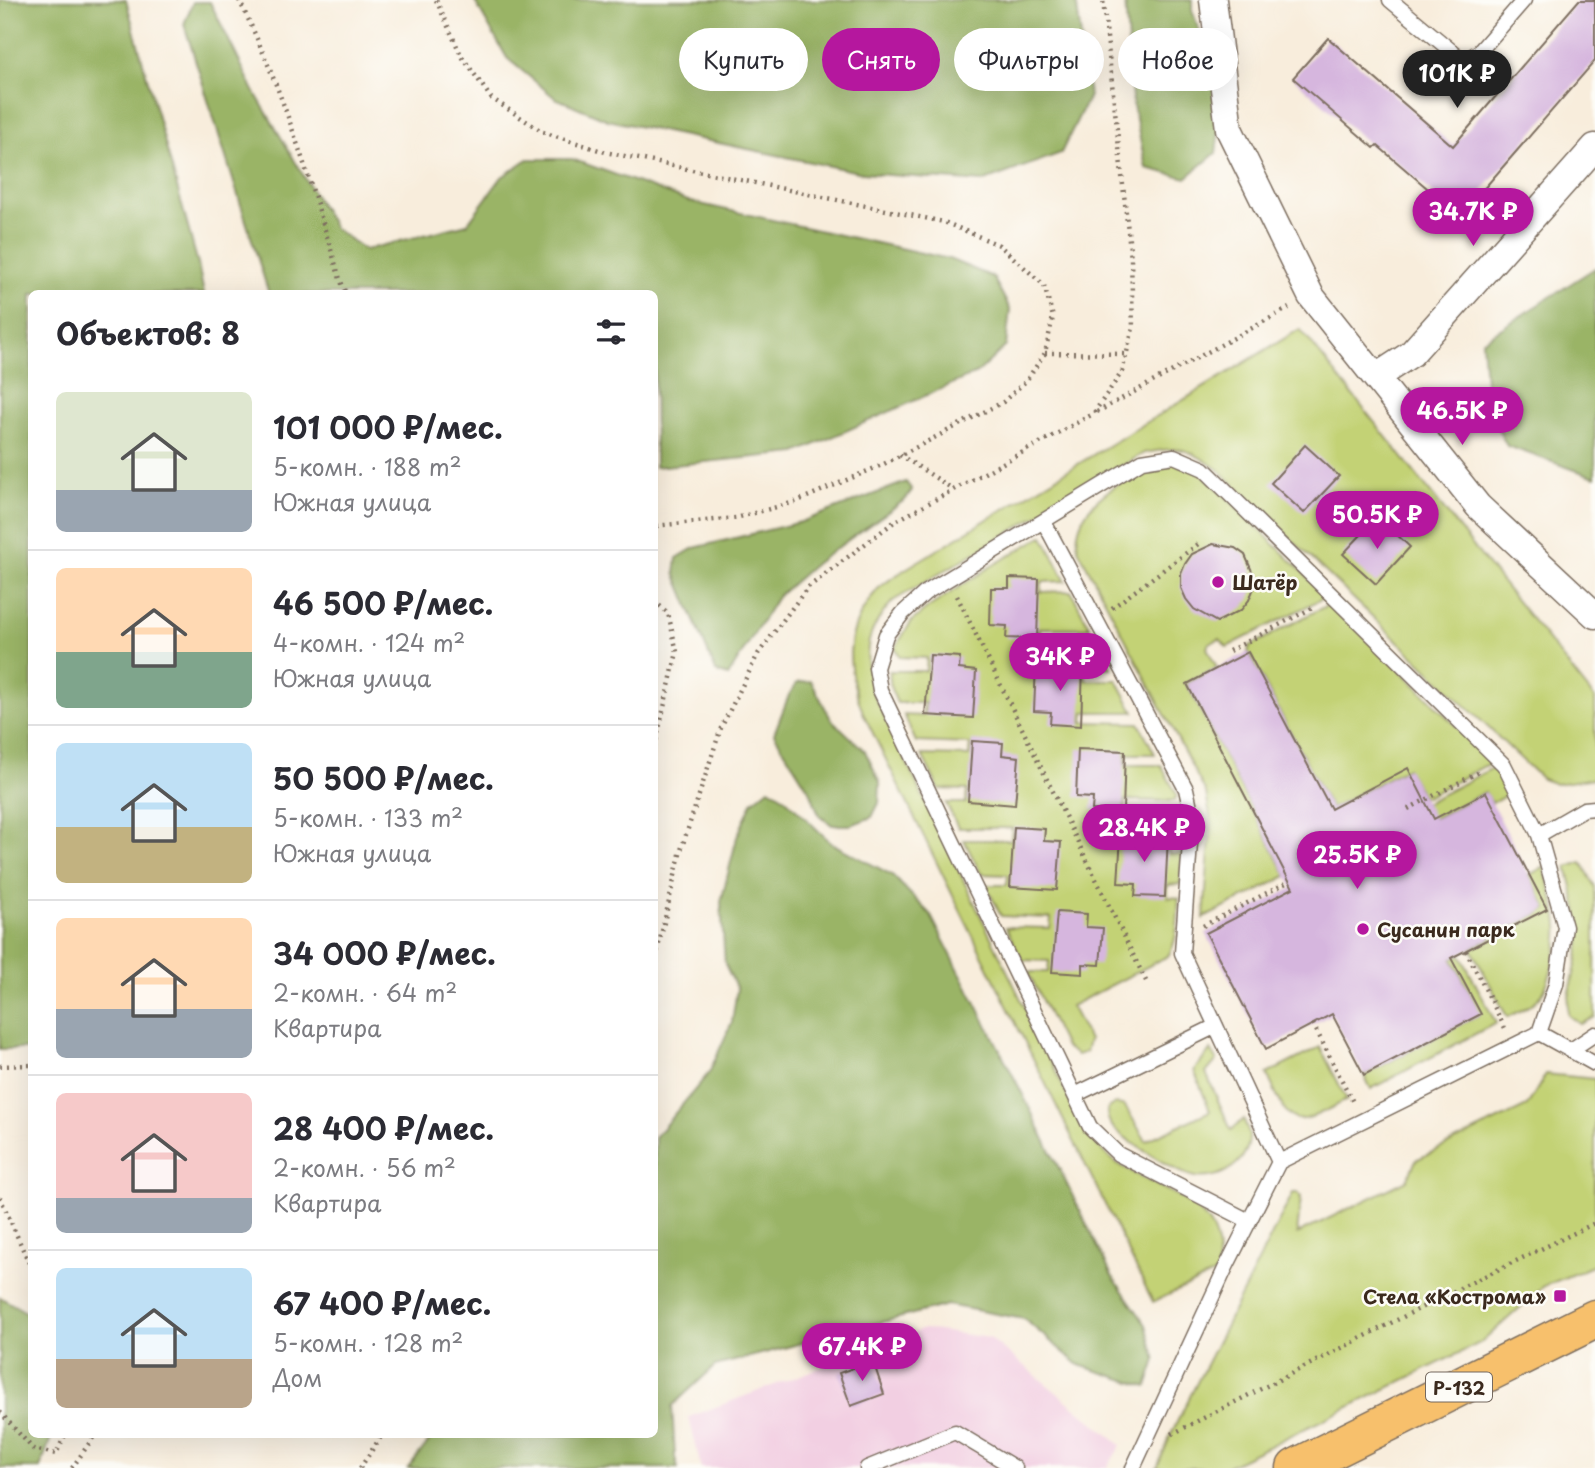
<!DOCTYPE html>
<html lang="ru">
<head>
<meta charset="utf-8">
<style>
  :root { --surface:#fff; --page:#f7f7f7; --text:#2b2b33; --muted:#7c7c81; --line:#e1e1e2; --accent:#b5179e }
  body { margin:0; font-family:"Playpen Sans",sans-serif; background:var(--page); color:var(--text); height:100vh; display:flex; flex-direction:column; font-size:26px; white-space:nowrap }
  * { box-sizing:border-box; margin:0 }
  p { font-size:23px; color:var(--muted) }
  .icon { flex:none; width:38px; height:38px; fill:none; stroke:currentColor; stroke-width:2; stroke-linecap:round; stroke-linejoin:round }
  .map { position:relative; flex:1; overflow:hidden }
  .drawer { position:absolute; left:28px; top:290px; width:630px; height:1148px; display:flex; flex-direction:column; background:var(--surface); border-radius:10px; box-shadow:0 7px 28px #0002 }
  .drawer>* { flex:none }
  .guide { position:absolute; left:679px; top:28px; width:665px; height:63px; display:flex; gap:14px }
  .price { position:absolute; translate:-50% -60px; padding:0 16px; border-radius:24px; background:var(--accent); color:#fff; font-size:23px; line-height:46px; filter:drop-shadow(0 2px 4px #0008) }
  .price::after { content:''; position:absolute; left:50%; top:42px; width:21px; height:16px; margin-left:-10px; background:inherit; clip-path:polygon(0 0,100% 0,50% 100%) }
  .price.selected { background:#222; color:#fff }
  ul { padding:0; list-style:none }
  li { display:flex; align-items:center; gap:21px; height:175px; padding:0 28px }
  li+li { border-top:2px solid var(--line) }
  li span { display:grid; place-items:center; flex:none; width:196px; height:140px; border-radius:10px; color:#555 }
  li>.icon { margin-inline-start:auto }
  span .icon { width:84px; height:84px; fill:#fffc; stroke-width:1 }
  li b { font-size:30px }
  h2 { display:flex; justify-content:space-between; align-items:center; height:84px; padding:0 28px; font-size:30px }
  .chip { padding:0 24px; border-radius:32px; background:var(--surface); box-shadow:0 7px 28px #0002; font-size:24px; line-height:63px }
  .chip.selected { background:var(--accent); color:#fff }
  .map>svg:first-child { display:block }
  .built { fill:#f2cfe2 }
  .green { fill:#c3d274; stroke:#7f7e49; stroke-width:2 }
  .forest { fill:#9ab466; stroke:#6a6f42; stroke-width:2 }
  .building { fill:#d6b6de }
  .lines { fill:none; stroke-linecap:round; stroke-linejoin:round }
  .service-casing { stroke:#7d6e60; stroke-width:17 }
  .minor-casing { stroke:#7d6e60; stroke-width:29 }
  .trunk-casing { stroke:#7d6e60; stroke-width:41 }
  .path { stroke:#7d6e60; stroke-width:4.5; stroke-dasharray:2 5; stroke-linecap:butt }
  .service { stroke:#fff; stroke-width:14 }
  .minor { stroke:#fff; stroke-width:26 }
  .trunk { stroke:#f7c06c; stroke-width:38 }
  .poi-dot { fill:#b5179e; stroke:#fdfcf7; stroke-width:2.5 }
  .labels { text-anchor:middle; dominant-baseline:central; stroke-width:5; stroke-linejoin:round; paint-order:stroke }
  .shield { fill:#fdfcf7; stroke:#75695f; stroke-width:2 }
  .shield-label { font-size:18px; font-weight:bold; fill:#3b2a1e }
  .poi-label { font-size:19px; font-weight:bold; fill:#3b2a1e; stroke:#fdfcf7; text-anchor:start }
</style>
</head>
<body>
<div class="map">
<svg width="1595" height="1468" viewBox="0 0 1595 1468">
  <rect width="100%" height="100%" fill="#fdfcf7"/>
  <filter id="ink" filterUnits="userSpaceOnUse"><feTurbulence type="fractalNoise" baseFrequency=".0143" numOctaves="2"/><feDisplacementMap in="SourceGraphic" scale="14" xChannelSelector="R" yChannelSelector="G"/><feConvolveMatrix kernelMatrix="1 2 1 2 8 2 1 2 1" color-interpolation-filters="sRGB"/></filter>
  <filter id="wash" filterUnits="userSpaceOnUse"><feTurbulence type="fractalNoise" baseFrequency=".00686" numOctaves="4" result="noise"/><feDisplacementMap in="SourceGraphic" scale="28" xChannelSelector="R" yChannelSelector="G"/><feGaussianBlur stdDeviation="1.57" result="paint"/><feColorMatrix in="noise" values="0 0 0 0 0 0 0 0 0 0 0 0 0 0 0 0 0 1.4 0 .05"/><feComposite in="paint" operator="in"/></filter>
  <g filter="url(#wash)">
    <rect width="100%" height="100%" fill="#f8eddc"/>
    <path class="built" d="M924,1329l66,9 131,107 -14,23h-406l-12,-51z"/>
    <path class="green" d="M1300,329l295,370v79l-39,6 -14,-5 -323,-309c-34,-23 -35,-24 -75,-17l-251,148c-28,31 -30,50 -21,90l212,439c10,10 19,23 30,31 45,33 117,40 102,112l-63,29 -289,-587c-19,-48 -22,-84 14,-126 7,-7 18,-13 26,-19z
      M1174,463l27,9 126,124 -100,51 -7,-8 -11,4 -2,5 10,20 -30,16 100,192 -83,42 7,-96 -5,-29 -128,-244c-8,-47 58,-80 96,-86z
      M1043,536l23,45 -24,1 -1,10 30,-1 19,37h-50l-1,11h57l15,29h-25l-1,12h32l17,32h-50l-1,10 56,1 16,31h-28l-1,11h35l16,30 -3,6 -49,-1 -1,13 55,2 3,4 1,21h-13l-1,14h13l-2,30 -12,1v12l11,1c-2,20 0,41 -11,58l-97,50 18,34 -3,12 -9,3 -12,-8 -37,-75h20l1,-11 -27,-1 -16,-33 44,1 1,-10 -50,-2 -15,-31h21l1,-10 -27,-1 -17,-34h47l1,-12h-54l-12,-25h20l1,-13 -28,-1 -17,-34 47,1 1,-12 -54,-2 -12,-27 19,1 1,-13h-27l-6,-14 -2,-18h37l1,-13 -27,-1 -5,-9 16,-26 18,-15 61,-40z
      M1333,602l159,160 -66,35 -4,-1 -15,-28 -76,41 -83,-157 2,-6z
      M1496,766l14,27 -18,10 -7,-11 -67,35 -8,-16z
      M1582,862l13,25v130l-15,7 -12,-9c-2,-20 10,-49 12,-71 1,-26 -7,-52 -13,-77z
      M1544,867c5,19 13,39 14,59 2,16 -8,59 -19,72 -8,9 -22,14 -32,19l-36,-69 76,-39 -18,-34z
      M1460,954l36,69 -125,66 -7,-14 116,-61 -28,-56z
      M1320,1047l27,53c-56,28 -54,31 -80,-26z
      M1211,1050l6,10 -11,13 25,57 13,-11c1,5 4,11 5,16 1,27 -29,46 -54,42 -15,-2 -72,-38 -83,-51 -4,-5 -5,-9 -5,-15 5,-8 10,-8 18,-5l21,35 64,-30 -16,-41z
      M1546,1074l49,5v186l-51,21 -62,56 -258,126h-67l14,-34 122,-241h5l3,4 -4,37 110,-54 9,-20 111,-54z"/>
    <path class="forest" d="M0,0h126l72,264 6,30h-172v755h-32z
      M474,0h602l13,96 -28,57 -79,29 -119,-9 -255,-53 -53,-22 -48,-40z
      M1125,0h67v10l31,90 -7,53 -30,25 -40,-10 -14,-68z
      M193,2h17l44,89 80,137 31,22 102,-26 35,-47 26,-18h44l119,43 258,57 44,18 17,32 -4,37 -29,27 -181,80 -141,14 -1,-173h-385l-85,-270z
      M1595,268v209l-88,-31 -20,-38 -5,-67z
      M906,482l6,8 -6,9 -90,64 -39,34 -49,79 -12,-4 -41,-99 2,-15 17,-10 107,-26z
      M811,681l20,38 34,32 15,31 -1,21 -7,14 -21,8h-19l-13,-10 -8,-22 -37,-59 15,-39 8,-12z
      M769,788l16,10 46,45 61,32 38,39 92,179 89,181 35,51 10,35 -9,27 -68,-22 -55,-46 -77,-14 -232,61 -43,40 3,51 3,11h-270l26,-33h220l1,-298 54,-64 23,-51 5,-33 -12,-25 -4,-62 16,-65 15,-35z
      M0,1297l31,18 1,120h20l-12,33h-40z"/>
    <g id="blocks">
      <path class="building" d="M1579,0h16v61l-127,146 -5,-5 -8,10 -78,-67 -3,3 -81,-70 35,-40 125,108z
        M1305,445l34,31 -35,37 -33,-30z
        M1378,517l32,30 -34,37 -33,-30z
        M1213,544l22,4 10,7 9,21v12l-5,12 -8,10 -24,12 -23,-13 -8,-10 -5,-11v-14l4,-10 7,-10z
        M1009,578l30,1 -2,60 -31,-1 1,-12 -17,-1 1,-37h18z
        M1248,652l83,157 77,-41 26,51 52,-27 61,117 -96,49 30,56 -117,61 -32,-61 -66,35 -60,-116 87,-45 -106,-204z
        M930,655l30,2 -1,12 17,2 -3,47 -48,-3z
        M1036,664l47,2 -2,60 -31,-2 1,-12 -17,-1z
        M972,741l31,2 -1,12 17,2 -4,48 -47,-4z
        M1078,749l47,2 -2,60 -31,-1 1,-12 -17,-1z
        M1014,827l31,2 -1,12 17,1 -4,48 -47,-3z
        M1121,836l47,1 -3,60 -30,-1 1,-12 -18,-1z
        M1057,912l30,2 -1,13 17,1 -3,37 -17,-1v10l-31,-2z
        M873,1361l11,33 -33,12 -12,-33z"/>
    </g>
  </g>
  <g filter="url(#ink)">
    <use href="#blocks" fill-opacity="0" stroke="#7d6e60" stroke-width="2"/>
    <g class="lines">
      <defs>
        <path id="service" d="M1390,0l71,59 10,-2 8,-5 45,-52
          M1044,522l142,267 6,27 -10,137 97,209
          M1539,835l45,-26 11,-1
          M1539,1033l56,31
          M1571,1050l24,-16
          M1075,1095l141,-69
          M867,1468l88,-36 60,36
          M1133,1468l92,-199 54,-107 260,-129 17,-49 9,-57 -26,-92 -35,-70 -300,-296 -30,-13 -32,5 -217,132 -22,20 -17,22 -10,33 4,22 210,437 28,27 131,67"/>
        <path id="minor" d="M1213,0l16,129 82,167 167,210 117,109
          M1376,377l35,-23 184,-207"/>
        <path id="trunk" d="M1296,1468l299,-149"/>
      </defs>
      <use href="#service" class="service-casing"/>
      <use href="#minor" class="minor-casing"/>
      <use href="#trunk" class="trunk-casing"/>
      <path class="path" d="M239,0c44,89 72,184 101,279l6,15
        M436,0l25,55 30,43 52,34 62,20 339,70 55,23 45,40 9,32 -8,36 -19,28 -23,21 -121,63 -87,37 -59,16 -82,8
        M1045,353l82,1
        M1097,412l192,-104
        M900,455l53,34
        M957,596l189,385
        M654,601l14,12 9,39 -23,98
        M1112,608l89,-66
        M1229,651l85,-44
        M1408,809l73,-38
        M1203,926l87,-45
        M1466,951l39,77
        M654,965l27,-115 40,-122 37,-74 49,-66 87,-66 199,-108 29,-42 11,-44 -2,-69 -28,-259
        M1313,1024l41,80
        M0,1066l32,-1
        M0,1197l32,73
        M0,1412l33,37 23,5 9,-19
        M1172,1434l290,-147 133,-64
        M72,1468l23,-33
        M360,1468l22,-33"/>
      <use href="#service" class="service"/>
      <use href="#minor" class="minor"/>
      <use href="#trunk" class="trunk"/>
    </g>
  </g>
  <g class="poi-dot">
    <circle cx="1218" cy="582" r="7"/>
    <circle cx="1363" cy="929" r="7"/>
    <rect x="1553" y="1289" width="14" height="14" rx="3.5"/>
  </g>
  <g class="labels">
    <rect class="shield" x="1426" y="1372.5" width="66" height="29" rx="5"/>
    <g class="shield-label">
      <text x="1459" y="1387">Р-132</text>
    </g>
    <g class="poi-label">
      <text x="1232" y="582">Шатёр</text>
      <text x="1377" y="929">Сусанин парк</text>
      <text x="1546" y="1296" text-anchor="end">Стела «Кострома»</text>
    </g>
  </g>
</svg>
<b class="price selected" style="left:1457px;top:110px">101K ₽</b>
<b class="price" style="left:1473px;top:248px">34.7K ₽</b>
<b class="price" style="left:1462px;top:447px">46.5K ₽</b>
<b class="price" style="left:1377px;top:551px">50.5K ₽</b>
<b class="price" style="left:1060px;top:693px">34K ₽</b>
<b class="price" style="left:1144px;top:864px">28.4K ₽</b>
<b class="price" style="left:1357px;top:891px">25.5K ₽</b>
<b class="price" style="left:862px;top:1383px">67.4K ₽</b>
<div class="guide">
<a class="chip">Купить</a>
<a class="chip selected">Снять</a>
<a class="chip">Фильтры</a>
<a class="chip">Новое</a>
</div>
<section class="drawer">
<h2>Объектов: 8<svg class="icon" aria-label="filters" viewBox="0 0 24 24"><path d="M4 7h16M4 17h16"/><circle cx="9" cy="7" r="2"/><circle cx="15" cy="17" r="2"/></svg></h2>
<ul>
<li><span style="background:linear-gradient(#dfe7d0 70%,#9aa5b1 0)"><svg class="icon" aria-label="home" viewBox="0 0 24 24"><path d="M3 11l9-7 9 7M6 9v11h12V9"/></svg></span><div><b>101 000 ₽/мес.</b><p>5-комн. · 188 m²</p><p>Южная улица</p></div></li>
<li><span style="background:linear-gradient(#ffd9b3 60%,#7fa58c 0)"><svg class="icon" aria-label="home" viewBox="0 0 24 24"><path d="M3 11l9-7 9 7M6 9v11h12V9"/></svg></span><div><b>46 500 ₽/мес.</b><p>4-комн. · 124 m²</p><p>Южная улица</p></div></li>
<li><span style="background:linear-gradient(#bfe0f5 60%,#c2b280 0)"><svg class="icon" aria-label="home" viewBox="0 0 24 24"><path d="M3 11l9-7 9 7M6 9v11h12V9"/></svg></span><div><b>50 500 ₽/мес.</b><p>5-комн. · 133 m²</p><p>Южная улица</p></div></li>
<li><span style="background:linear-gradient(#ffd9b3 65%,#9aa5b1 0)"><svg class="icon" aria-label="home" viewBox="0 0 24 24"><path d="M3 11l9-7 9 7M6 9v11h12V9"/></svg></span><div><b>34 000 ₽/мес.</b><p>2-комн. · 64 m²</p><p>Квартира</p></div></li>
<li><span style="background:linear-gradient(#f6c9c9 75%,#9aa5b1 0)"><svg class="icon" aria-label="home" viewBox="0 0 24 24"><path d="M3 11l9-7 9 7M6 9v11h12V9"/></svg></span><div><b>28 400 ₽/мес.</b><p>2-комн. · 56 m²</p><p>Квартира</p></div></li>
<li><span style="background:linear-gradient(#bfe0f5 65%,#b9a48a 0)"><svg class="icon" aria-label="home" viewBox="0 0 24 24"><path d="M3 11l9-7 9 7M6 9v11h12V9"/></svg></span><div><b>67 400 ₽/мес.</b><p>5-комн. · 128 m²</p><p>Дом</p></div></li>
</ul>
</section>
</div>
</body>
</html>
